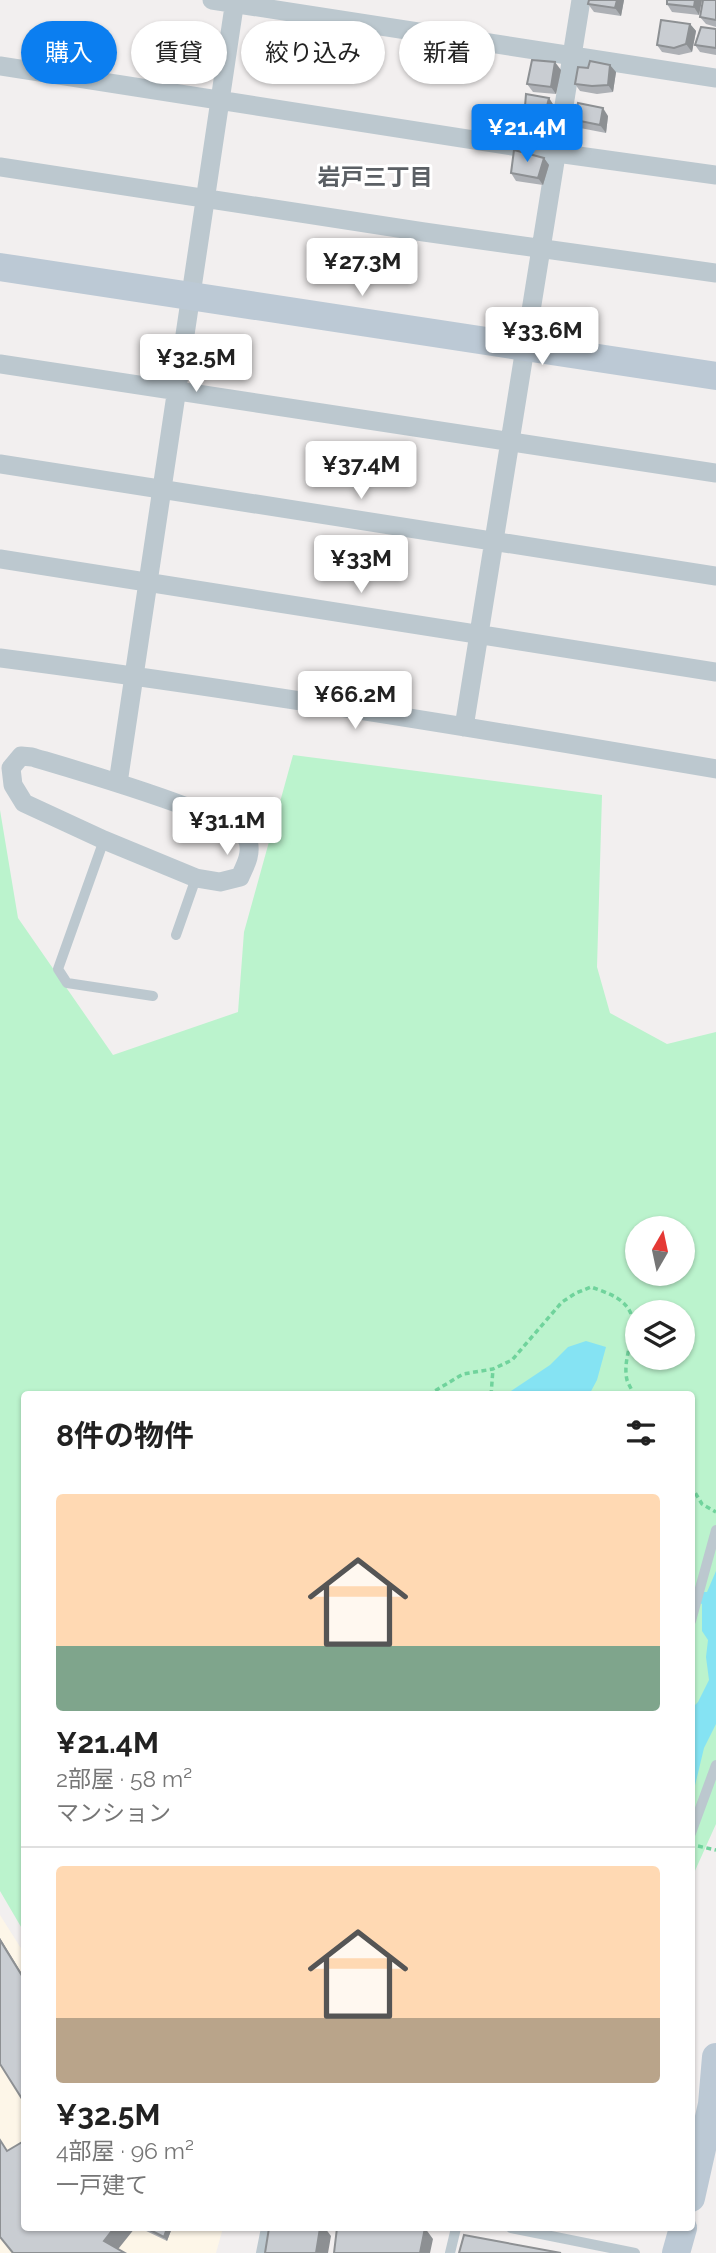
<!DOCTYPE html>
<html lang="ja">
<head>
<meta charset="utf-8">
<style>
  :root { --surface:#fff; --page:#f6f6f6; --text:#222; --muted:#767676; --line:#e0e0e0; --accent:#0b7ef0 }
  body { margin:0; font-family:Raleway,"Noto Sans JP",sans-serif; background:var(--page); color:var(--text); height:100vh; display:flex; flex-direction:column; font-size:26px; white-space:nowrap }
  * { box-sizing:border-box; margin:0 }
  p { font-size:23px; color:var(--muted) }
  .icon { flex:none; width:38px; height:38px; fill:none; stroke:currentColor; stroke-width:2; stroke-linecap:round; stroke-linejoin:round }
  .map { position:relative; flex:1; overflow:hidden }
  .details { position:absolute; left:21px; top:1391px; width:674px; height:840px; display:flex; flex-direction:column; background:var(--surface); border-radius:7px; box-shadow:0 2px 5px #0004 }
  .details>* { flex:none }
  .hud { position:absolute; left:21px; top:21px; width:676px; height:63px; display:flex; gap:14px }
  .needle { width:46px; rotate:9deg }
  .tools { position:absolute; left:625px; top:1216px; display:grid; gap:14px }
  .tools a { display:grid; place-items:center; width:70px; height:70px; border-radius:50%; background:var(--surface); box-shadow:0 2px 5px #0004; font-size:35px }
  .price { position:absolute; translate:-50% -60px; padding:0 16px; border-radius:7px; background:#fff; color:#222; font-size:23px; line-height:46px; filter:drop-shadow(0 2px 4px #0008) }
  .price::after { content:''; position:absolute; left:50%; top:42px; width:21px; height:16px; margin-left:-10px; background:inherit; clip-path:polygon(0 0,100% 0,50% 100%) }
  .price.active { background:var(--accent); color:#fff }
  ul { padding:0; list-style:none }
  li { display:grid; align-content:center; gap:14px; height:371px; padding:0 35px }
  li+li { border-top:2px solid var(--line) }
  li span { display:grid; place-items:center; height:217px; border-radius:7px; color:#555 }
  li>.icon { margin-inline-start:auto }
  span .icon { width:126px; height:126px; fill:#fffc; stroke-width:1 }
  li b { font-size:30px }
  h2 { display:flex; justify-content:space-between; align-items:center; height:84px; padding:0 35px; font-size:30px }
  .chip { padding:0 24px; border-radius:32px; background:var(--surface); box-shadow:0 2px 5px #0004; font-size:24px; line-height:63px }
  .chip.active { background:var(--accent); color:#fff }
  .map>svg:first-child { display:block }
  .commercial { fill:#fdf6e8 }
  .green { fill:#bbf3cd; fill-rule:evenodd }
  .water { fill:#85e3f3 }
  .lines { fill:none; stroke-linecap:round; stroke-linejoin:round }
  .path { stroke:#70d39c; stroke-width:3.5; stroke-dasharray:5 3.5; stroke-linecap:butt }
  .lane { stroke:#bcc8cf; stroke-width:10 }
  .street { stroke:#bcc8cf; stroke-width:19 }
  .secondary { stroke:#bcc9d5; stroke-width:28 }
  .wall { fill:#adb0b5 }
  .shaded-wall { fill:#8d9093 }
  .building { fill:#c9cdd2; stroke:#8d9093; stroke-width:2 }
  .labels { text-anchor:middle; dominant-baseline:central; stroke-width:6; stroke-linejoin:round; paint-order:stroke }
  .neighbourhood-label { font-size:23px; font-weight:bold; fill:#5b6065; stroke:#fff }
</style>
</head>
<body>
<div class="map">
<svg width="716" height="2253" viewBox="0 0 716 2253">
  <rect width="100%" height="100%" fill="#f2efef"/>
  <path class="commercial" d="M0,1915l24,38v275h199l-7,25h-216z"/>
  <path class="green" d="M293,755l309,40 -5,172 13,46 57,31 49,-12v792l-22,49h-3v-478h-667v537l-24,-41v-1081l18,108 95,137 125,-43 6,-80zM637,1228h45v46h-45zM637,1312h45v46h-45z"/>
  <path class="water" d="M586,1341l20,6 -9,33 -8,15h-84l45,-30 18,-18z
    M716,1571v153l-12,24 -11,46 -2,-1v-84l7,-7 11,-22 -3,-23 2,-17 -6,-9v-27l-11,-4v-8h16z"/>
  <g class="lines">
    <path class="path" d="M428,1395l35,-21 30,-5 19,-9 50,-58 14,-9 15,-6c8,3 18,6 26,11 33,21 3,52 10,82 2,5 5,10 7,15
      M491,1395l2,-26
      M691,1486l11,18 14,8
      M698,1846l18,4"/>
    <path class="lane" d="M104,840l-46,129 9,14 86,13
      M176,935l20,-57
      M691,1621l25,-91
      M691,1833l25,-68
      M511,2228l124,25
      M261,2253l5,-25
      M450,2253l6,-25"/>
    <path class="street" d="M212,0l504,78
      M0,66l557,87 159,22
      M0,167l424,65 292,41
      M0,364l716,109
      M0,464l716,112
      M0,559l716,113
      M0,658c239,31 478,70 716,111
      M464,727l117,-727
      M21,756l11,1c33,10 206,59 216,84 4,13 -3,25 -8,36l-20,5 -24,-4 -92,-38 -80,-37 -11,-18 -2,-17z
      M118,783l117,-783"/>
    <path class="secondary" d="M0,267l716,109
      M691,2198l21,-94 4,-47
      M676,2253l7,-25"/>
  </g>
  <path class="wall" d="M589,0h35l-3,16 -27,-4 -6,-8z
    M702,0l-3,15 -27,-3 -5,-8z
    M716,0v27l-10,-3 -6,-7z
    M690,24l6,7 -4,21 -13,3 -17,-3 -5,-7z
    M716,29v26l-16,-3 -5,-7z
    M588,68l28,4 -3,20 -16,2 -17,-3 -5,-7z
    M561,70l-5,24 -23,-2 -6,-8z
    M549,98l5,8 -6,24 -19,-3 -5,-8z
    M608,116l-2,17 -26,-5 -5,-8z
    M544,158l5,7 -6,20 -27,-4 -5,-8z
    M140,2228h32l-5,13z
    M600,2228h16l-1,2z"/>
  <path class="shaded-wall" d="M617,0h7l-3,16 -6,-8z
    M695,0h7l-3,15 -5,-8z
    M690,24l6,7 -4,21 -6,-8z
    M555,62l6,8 -5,24 -5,-7z
    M610,65l6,7 -3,20 -5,-7z
    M549,98l5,8 -6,24 -5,-8z
    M603,108l5,8 -2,17 -6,-8z
    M544,158l5,7 -6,20 -5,-7z
    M0,1938l24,39v2l-24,-39z
    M114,2228h21l-20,25 -11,-12z
    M167,2228h5l-5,13 -3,-4z
    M320,2228h5l6,8 -3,17h-12z
    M425,2228l8,11 -3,14h-10z"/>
  <path class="building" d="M589,0h28l-2,8 -27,-4z
    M667,0h28l-1,7 -27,-3z
    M703,0h13v20l-16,-3z
    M661,20l29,4 -4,20 -12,4 -17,-3z
    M701,27l15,2v19l-21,-3z
    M532,60l23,2 -4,25 -24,-3z
    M590,61l20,4 -2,20 -16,1 -17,-2 3,-17 10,1z
    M526,94l23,4 -6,24 -19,-3z
    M578,103l25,5 -3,17 -25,-5z
    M514,150l30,8 -6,20 -27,-5z
    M0,1940l24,39v123l-24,-38z
    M0,2140l7,11 17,-10v87h90l-10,13 21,12h-112l-13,-16z
    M146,2228h21l-3,9z
    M269,2228h51l-4,25h-51z
    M337,2228h88l-5,25h-86z
    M464,2235l97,18h-102z"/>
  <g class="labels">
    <g class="neighbourhood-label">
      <text x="375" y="176">岩戸三丁目</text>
    </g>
  </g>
</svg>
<div class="tools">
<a><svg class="needle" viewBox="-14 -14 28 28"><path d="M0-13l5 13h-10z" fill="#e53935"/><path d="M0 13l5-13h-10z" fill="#767676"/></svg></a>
<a><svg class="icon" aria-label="layers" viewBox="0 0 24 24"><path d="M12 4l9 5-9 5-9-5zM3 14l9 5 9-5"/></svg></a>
</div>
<b class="price active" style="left:527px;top:164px">¥21.4M</b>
<b class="price" style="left:362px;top:298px">¥27.3M</b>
<b class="price" style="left:542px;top:367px">¥33.6M</b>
<b class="price" style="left:196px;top:394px">¥32.5M</b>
<b class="price" style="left:361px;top:501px">¥37.4M</b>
<b class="price" style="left:361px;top:595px">¥33M</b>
<b class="price" style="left:355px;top:731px">¥66.2M</b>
<b class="price" style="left:227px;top:857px">¥31.1M</b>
<div class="hud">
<a class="chip active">購入</a>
<a class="chip">賃貸</a>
<a class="chip">絞り込み</a>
<a class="chip">新着</a>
</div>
<section class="details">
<h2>8件の物件<svg class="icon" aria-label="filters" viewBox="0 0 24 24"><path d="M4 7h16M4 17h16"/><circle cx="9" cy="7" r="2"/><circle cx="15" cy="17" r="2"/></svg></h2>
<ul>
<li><span style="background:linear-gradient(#ffd9b3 70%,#7fa58c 0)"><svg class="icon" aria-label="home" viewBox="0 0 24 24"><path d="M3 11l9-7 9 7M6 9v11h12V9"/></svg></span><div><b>¥21.4M</b><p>2部屋 · 58 m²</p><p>マンション</p></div></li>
<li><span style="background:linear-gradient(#ffd9b3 70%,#b9a48a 0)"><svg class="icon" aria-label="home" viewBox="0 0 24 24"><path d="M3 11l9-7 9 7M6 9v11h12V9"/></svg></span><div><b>¥32.5M</b><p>4部屋 · 96 m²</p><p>一戸建て</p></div></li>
</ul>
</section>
</div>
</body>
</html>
